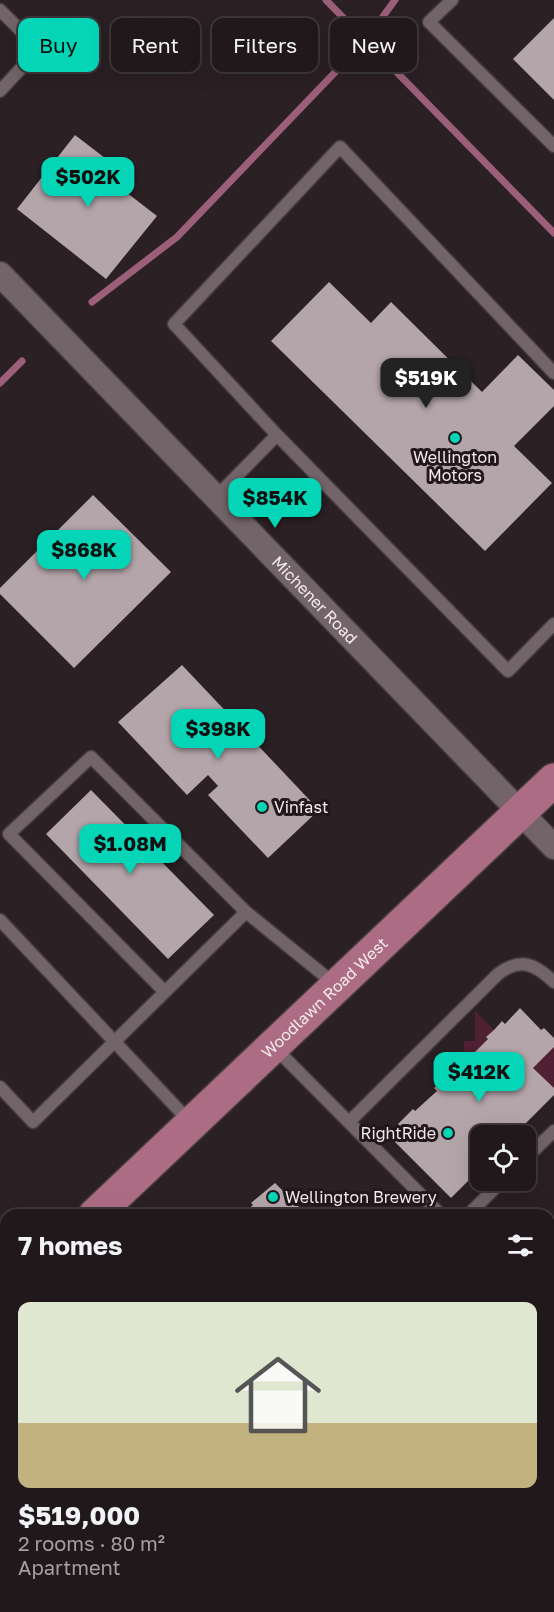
<!DOCTYPE html>
<html lang="en">
<head>
<meta charset="utf-8">
<style>
  :root { --surface:#20181b; --page:#2d2528; --text:#f1f3f6; --muted:#a2a0a3; --line:#3d373a; --accent:#03d5b6 }
  body { margin:0; font-family:"Golos Text",sans-serif; background:var(--page); color:var(--text); height:100vh; display:flex; flex-direction:column; font-size:22px; white-space:nowrap }
  * { box-sizing:border-box; margin:0 }
  p { font-size:20px; color:var(--muted) }
  .icon { flex:none; width:33px; height:33px; fill:none; stroke:currentColor; stroke-width:2; stroke-linecap:round; stroke-linejoin:round }
  .map { position:relative; flex:1; overflow:hidden }
  .details { position:absolute; left:0px; top:1209px; width:555px; height:404px; display:flex; flex-direction:column; background:var(--surface); border-radius:18px 18px 0 0; box-shadow:0 6px 24px #0002,0 0 0 2px var(--line) }
  .details>* { flex:none }
  .banner { position:absolute; left:18px; top:18px; width:519px; height:54px; display:flex; gap:12px }
  .controls { position:absolute; left:470px; top:1125px; display:grid; gap:12px }
  .controls a { display:grid; place-items:center; width:66px; height:66px; border-radius:12px; background:var(--surface); box-shadow:0 6px 24px #0002,0 0 0 2px var(--line); font-size:30px }
  .price { position:absolute; translate:-50% -51px; padding:0 14px; border-radius:12px; background:var(--accent); color:#111; font-size:20px; line-height:39px; filter:drop-shadow(0 2px 3px #0008) }
  .price::after { content:''; position:absolute; left:50%; top:36px; width:18px; height:14px; margin-left:-9px; background:inherit; clip-path:polygon(0 0,100% 0,50% 100%) }
  .price.on { background:#222; color:#fff }
  ul { padding:0; list-style:none }
  li { display:grid; align-content:center; gap:12px; height:318px; padding:0 18px }
  li+li { border-top:2px solid var(--line) }
  li span { display:grid; place-items:center; height:186px; border-radius:12px; color:#555 }
  li>.icon { margin-inline-start:auto }
  span .icon { width:108px; height:108px; fill:#fffc; stroke-width:1 }
  li b { font-size:26px }
  h2 { display:flex; justify-content:space-between; align-items:center; height:72px; padding:0 18px; font-size:26px }
  .pill { padding:0 21px; border-radius:12px; background:var(--surface); box-shadow:0 6px 24px #0002,0 0 0 2px var(--line); font-size:21px; line-height:54px }
  .pill.on { background:var(--accent); color:#111 }
  .map>svg:first-child { display:block }
  .green { fill:#502033 }
  .lines { fill:none; stroke-linecap:round; stroke-linejoin:round }
  .stream { stroke:#9c5f7a; stroke-width:7 }
  .building { fill:#b4a5aa }
  .service-casing { stroke:#453c3e; stroke-width:15 }
  .minor-casing { stroke:#453c3e; stroke-width:27 }
  .primary-casing { stroke:#453c3e; stroke-width:36 }
  .service { stroke:#726468; stroke-width:12 }
  .minor { stroke:#726468; stroke-width:24 }
  .primary { stroke:#ac6c84; stroke-width:33 }
  .poi-dot { fill:#03d5b6; stroke:#22171a; stroke-width:2 }
  .labels { text-anchor:middle; dominant-baseline:central; stroke-width:6; stroke-linejoin:round; paint-order:stroke }
  .poi-label { font-size:16px; fill:#f3ebed; stroke:#22171a; text-anchor:start }
  .street-label { font-size:16px; fill:#f3ebed; stroke:#22171a }
</style>
</head>
<body>
<div class="map">
<svg width="554" height="1612" viewBox="0 0 554 1612">
  <rect width="100%" height="100%" fill="#2b2024"/>
  <path class="green" d="M475,1011l19,19 -7,7 1,2 -34,34v-21l10,-1v-10h11z
    M554,1047v41l-21,-20z"/>
  <g class="lines">
    <path class="stream" d="M326,0l228,233
      M92,302l85,-65 189,-197 29,-40
      M0,383l22,-22"/>
  </g>
  <path class="building" d="M554,18v82l-41,-41z
    M75,135l56,43 -9,11 35,27 -51,63 -89,-70z
    M329,282l42,41 20,-21 91,90 36,-37 36,35v16l-40,40 38,37 -67,68 -214,-210z
    M93,495l78,77 -97,96 -74,-74v-6z
    M182,665l137,145 -51,48 -60,-63 10,-9 -10,-11 -21,20 -69,-73z
    M91,790l123,125 -46,44 -122,-125z
    M520,1008l21,22 3,-2 10,10v9l-21,21 21,20v7l-41,41h-33v33l-29,29 -61,-61 10,-10 -2,-3 15,-15 2,2 22,-20 -3,-3 16,-15 2,2 36,-36 -2,-2 8,-7 8,-9 3,3z
    M275,1183l28,28 -2,2 2,2h-56l-2,-3 8,-7 -2,-2z
    M549,1473l5,5v134h-173l-5,-6h173z"/>
  <g class="lines">
    <defs>
      <path id="service" d="M452,0l-23,22 125,124
        M0,10l39,39 -39,42
        M277,435l231,236 46,-47
        M216,497l61,-62 -103,-111 166,-177 214,226
        M246,912l90,73
        M0,920l191,203
        M274,1047l167,168
        M0,1087l33,35 213,-210 -155,-155 -82,77 156,158
        M349,1122l149,-148c23,-17 37,-10 56,8
        M525,1159l29,-28
        M468,1215l35,-35"/>
      <g id="minor">
        <path id="s1" d="M0,274l554,573"/>
      </g>
      <g id="primary">
        <path id="s2" d="M95,1215l459,-435"/>
        <path d="M0,1305l6,-6"/>
      </g>
    </defs>
    <use href="#service" class="service-casing"/>
    <use href="#minor" class="minor-casing"/>
    <use href="#primary" class="primary-casing"/>
    <use href="#service" class="service"/>
    <use href="#minor" class="minor"/>
    <use href="#primary" class="primary"/>
  </g>
  <g class="poi-dot">
    <circle cx="455" cy="438" r="6"/>
    <circle cx="262" cy="807" r="6"/>
    <circle cx="448" cy="1133" r="6"/>
    <circle cx="273" cy="1197" r="6"/>
  </g>
  <g class="labels">
    <g class="poi-label">
      <text x="455" y="457" text-anchor="middle">Wellington<tspan x="455" dy="18">Motors</tspan></text>
      <text x="274" y="807">Vinfast</text>
      <text x="436" y="1133" text-anchor="end">RightRide</text>
      <text x="285" y="1197">Wellington Brewery</text>
    </g>
    <g class="street-label">
      <text stroke="none"><textPath href="#s1" startOffset="453">Michener Road</textPath></text>
      <text stroke="none"><textPath href="#s2" startOffset="316">Woodlawn Road West</textPath></text>
    </g>
  </g>
</svg>
<div class="controls">
<a><svg class="icon" aria-label="locate" viewBox="0 0 24 24"><circle cx="12" cy="12" r="6"/><path d="M12 2v4M12 18v4M2 12h4M18 12h4"/></svg></a>
</div>
<b class="price" style="left:88px;top:208px">$502K</b>
<b class="price on" style="left:426px;top:409px">$519K</b>
<b class="price" style="left:275px;top:529px">$854K</b>
<b class="price" style="left:84px;top:581px">$868K</b>
<b class="price" style="left:218px;top:760px">$398K</b>
<b class="price" style="left:130px;top:875px">$1.08M</b>
<b class="price" style="left:479px;top:1103px">$412K</b>
<div class="banner">
<a class="pill on">Buy</a>
<a class="pill">Rent</a>
<a class="pill">Filters</a>
<a class="pill">New</a>
</div>
<section class="details">
<h2>7 homes<svg class="icon" aria-label="filters" viewBox="0 0 24 24"><path d="M4 7h16M4 17h16"/><circle cx="9" cy="7" r="2"/><circle cx="15" cy="17" r="2"/></svg></h2>
<ul>
<li><span style="background:linear-gradient(#dfe7d0 65%,#c2b280 0)"><svg class="icon" aria-label="home" viewBox="0 0 24 24"><path d="M3 11l9-7 9 7M6 9v11h12V9"/></svg></span><div><b>$519,000</b><p>2 rooms · 80 m²</p><p>Apartment</p></div></li>
</ul>
</section>
</div>
</body>
</html>
